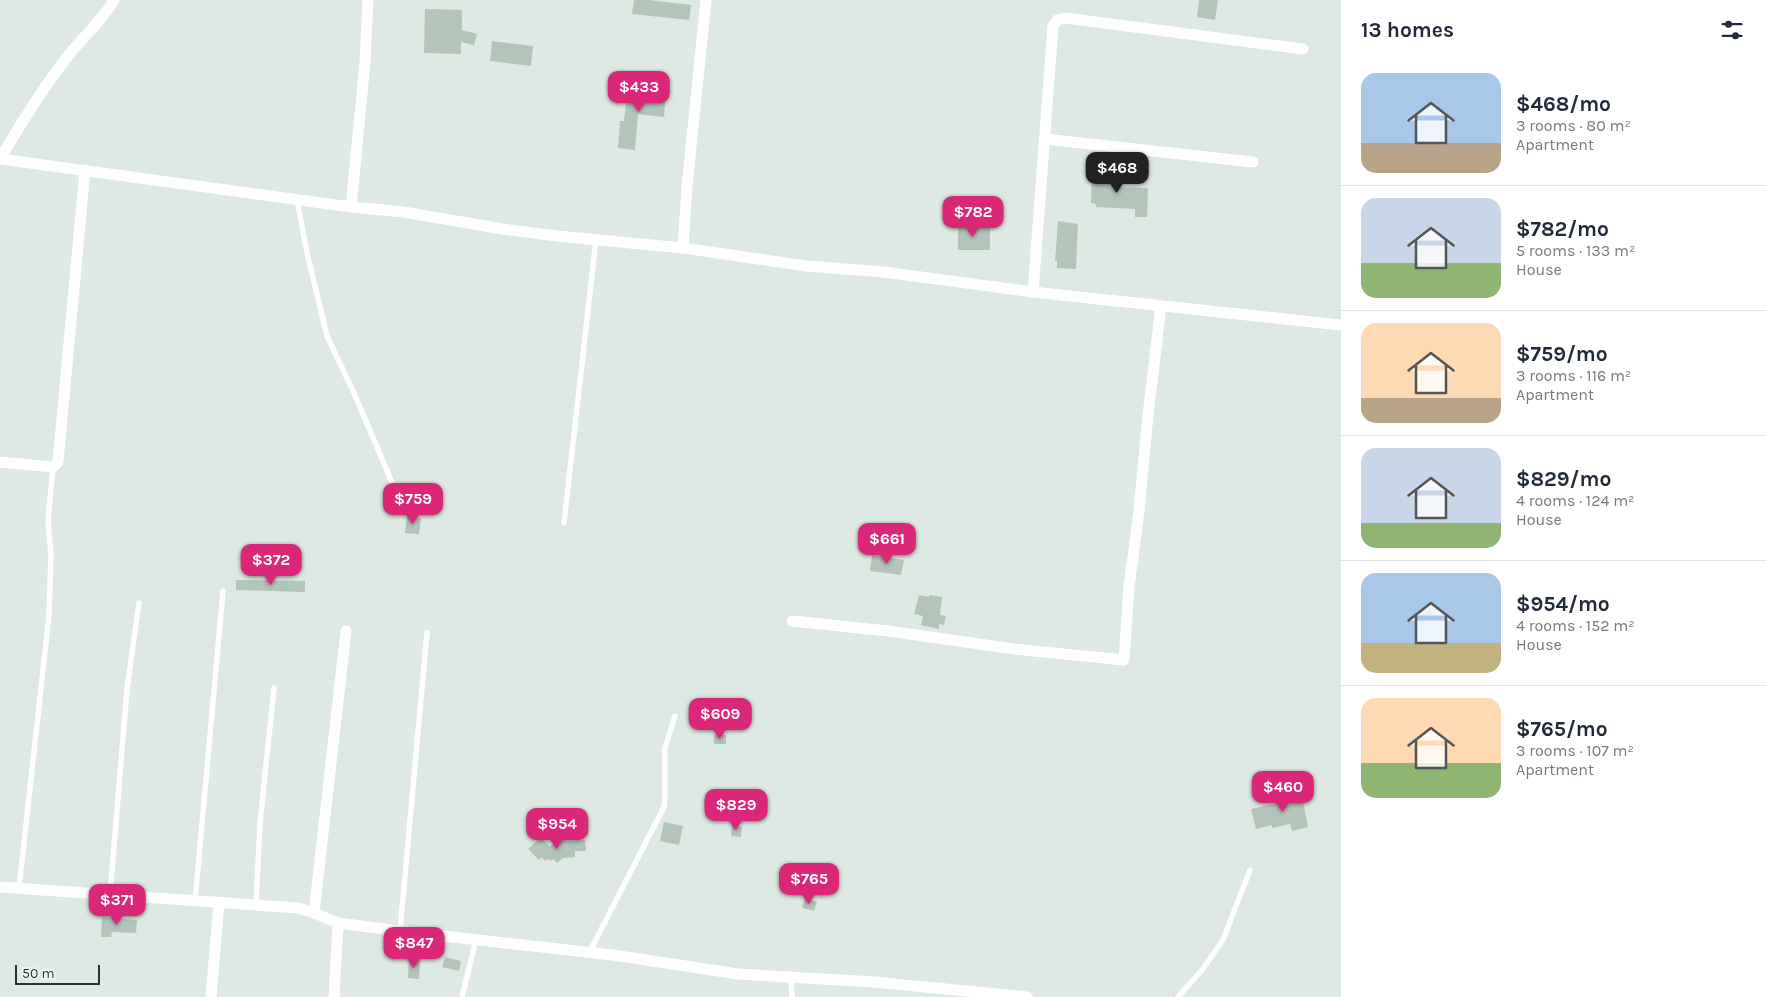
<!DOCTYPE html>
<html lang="en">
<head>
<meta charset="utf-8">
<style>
  :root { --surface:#fff; --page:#f2f2f3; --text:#1f2937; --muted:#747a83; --line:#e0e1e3; --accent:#db2777 }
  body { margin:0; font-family:Karla,sans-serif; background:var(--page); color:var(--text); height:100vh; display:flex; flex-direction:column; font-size:19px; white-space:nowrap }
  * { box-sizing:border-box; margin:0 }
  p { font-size:16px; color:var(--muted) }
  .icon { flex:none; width:28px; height:28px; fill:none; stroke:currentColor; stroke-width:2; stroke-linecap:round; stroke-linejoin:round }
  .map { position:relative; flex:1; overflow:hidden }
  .side { display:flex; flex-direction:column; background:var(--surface); width:425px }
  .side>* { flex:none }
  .scale { position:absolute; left:15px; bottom:12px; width:85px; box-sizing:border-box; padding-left:5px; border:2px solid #1f392e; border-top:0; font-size:14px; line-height:18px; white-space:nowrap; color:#1f392e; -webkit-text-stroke:4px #edf6f1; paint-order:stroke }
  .price { position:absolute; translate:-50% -42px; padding:0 11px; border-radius:10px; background:var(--accent); color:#fff; font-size:16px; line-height:32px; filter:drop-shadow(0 1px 2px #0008) }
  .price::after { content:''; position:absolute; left:50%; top:30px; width:15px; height:11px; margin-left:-8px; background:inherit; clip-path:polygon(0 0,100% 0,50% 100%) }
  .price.current { background:#222; color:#fff }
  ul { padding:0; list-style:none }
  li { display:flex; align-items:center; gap:15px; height:125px; padding:0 20px }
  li+li { border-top:1px solid var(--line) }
  li span { display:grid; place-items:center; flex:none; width:140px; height:100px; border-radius:15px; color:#555 }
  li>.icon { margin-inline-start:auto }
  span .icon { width:60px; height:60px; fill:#fffc; stroke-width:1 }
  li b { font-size:21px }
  h2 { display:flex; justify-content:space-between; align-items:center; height:60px; padding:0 20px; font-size:21px }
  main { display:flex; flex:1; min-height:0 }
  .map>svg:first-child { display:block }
  .building { fill:#b3c4bb }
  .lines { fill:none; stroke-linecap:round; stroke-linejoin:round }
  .lane { stroke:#fff; stroke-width:5.5 }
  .street { stroke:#fff; stroke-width:11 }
</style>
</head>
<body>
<main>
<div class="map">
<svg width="1341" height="997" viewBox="0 0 1341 997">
  <rect width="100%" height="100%" fill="#dde9e2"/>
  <path class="building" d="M634,0h15l42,5 -2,15 -57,-6z
    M1199,0h19l-3,20 -18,-3z
    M425,9l37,1v20l15,4 -3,11 -13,-3v12l-37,-1z
    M492,41l41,5 -2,20 -41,-5z
    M628,87l38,4 -2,26 -26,-3 -3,36 -17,-2 2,-27h4z
    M1092,169l23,1 -1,17 34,1 -1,29h-12v-8l-39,-2v-3l-5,-1z
    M952,200h12v16h-12z
    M1058,221l20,3 -2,45 -19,-1v-7h-2z
    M958,223h13v4h19v23h-32z
    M407,516l14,2 -2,16 -14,-1z
    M872,555l32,5 -3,15 -31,-4z
    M236,580l69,1v11l-69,-2z
    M919,595l10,2v-2l13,2 -2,18 6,1 -2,9 -5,-1v5l-18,-4 2,-9 -9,-2z
    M714,735h12v9h-12z
    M1298,788l4,9 6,30 -16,4 -2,-7 -18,4v-3l-16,4 -5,-20 35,-8 -2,-9z
    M664,822l19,4 -4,19 -19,-4z
    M732,825l10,2 -1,10 -10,-1z
    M541,837l9,10 7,-6 2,2 5,-5 3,3 18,-1 1,11h-11v6l-12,1 -6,5 -4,-4 -3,2 -2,-2 -3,2 -3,-4 -3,3 -11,-11z
    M805,898l12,4 -3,9 -12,-3z
    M102,917l35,3 -1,13 -24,-1 -1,5h-10z
    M445,957l16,4 -2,10 -17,-4z
    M409,959l11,1 -1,19 -11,-1z"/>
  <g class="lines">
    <path class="lane" d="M297,200l10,53 20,83 27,57 45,106
      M564,523l32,-284
      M19,888l30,-273 2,-60 -3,-35 5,-53
      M110,895l17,-206 12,-86
      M195,901l28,-310
      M256,905l4,-82 14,-135
      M400,931l27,-298
      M589,953l75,-146 1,-10v-49l10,-32
      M791,976l1,21
      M462,997l14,-57
      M1178,997l24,-27 21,-30 27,-70"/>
    <path class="street" d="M1045,139l208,23
      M0,159l351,48 53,5 98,17 55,7 126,12 123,18 78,6 149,20 308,33
      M0,159c21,-36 42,-70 68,-103 15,-19 34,-35 46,-56
      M351,207l14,-144 3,-63
      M683,248l4,-61 19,-187
      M1033,292l20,-266 4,-6 8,-2 238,31
      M0,462l53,5 5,-5 27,-292
      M792,621l96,10 126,18 110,11 5,-73 10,-76 9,-96 13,-109
      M0,887l298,21 16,5 24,10 62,8 220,25 118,18 136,8 153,15
      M314,913l32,-282
      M211,997l8,-94
      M334,997l4,-74"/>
  </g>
</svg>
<div class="scale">50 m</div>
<b class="price" style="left:639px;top:113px">$433</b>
<b class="price current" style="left:1117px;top:194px">$468</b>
<b class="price" style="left:973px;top:238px">$782</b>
<b class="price" style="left:413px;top:525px">$759</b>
<b class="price" style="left:887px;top:565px">$661</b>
<b class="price" style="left:271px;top:586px">$372</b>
<b class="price" style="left:720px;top:740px">$609</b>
<b class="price" style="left:1283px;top:813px">$460</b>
<b class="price" style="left:736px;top:831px">$829</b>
<b class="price" style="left:557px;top:850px">$954</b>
<b class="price" style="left:809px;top:905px">$765</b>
<b class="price" style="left:117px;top:926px">$371</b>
<b class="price" style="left:414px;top:969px">$847</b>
</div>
<section class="side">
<h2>13 homes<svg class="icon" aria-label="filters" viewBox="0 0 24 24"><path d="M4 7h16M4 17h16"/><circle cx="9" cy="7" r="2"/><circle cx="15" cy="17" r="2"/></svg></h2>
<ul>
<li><span style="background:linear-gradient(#a9c7e8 70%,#b9a48a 0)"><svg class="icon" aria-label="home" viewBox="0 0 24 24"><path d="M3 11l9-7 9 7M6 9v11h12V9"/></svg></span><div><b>$468/mo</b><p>3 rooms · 80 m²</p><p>Apartment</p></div></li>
<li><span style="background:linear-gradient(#c9d6e8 65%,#8fb573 0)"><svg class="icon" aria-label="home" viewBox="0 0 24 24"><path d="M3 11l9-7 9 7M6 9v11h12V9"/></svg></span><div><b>$782/mo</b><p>5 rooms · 133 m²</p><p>House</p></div></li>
<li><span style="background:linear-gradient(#ffd9b3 75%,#b9a48a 0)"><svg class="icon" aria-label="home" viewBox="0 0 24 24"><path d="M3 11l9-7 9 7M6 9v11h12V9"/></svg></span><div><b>$759/mo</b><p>3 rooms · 116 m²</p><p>Apartment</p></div></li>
<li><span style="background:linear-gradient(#c9d6e8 75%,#8fb573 0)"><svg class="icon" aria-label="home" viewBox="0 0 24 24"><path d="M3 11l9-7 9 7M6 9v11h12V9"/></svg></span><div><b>$829/mo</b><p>4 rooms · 124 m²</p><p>House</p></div></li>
<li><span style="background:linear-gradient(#a9c7e8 70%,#c2b280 0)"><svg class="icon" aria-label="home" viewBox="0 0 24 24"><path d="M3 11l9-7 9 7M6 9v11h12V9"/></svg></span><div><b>$954/mo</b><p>4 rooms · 152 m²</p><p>House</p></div></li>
<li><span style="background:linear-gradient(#ffd9b3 65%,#8fb573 0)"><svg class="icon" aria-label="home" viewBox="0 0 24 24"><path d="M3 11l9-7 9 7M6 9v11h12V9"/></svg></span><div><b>$765/mo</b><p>3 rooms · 107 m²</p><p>Apartment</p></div></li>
</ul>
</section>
</main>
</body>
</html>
